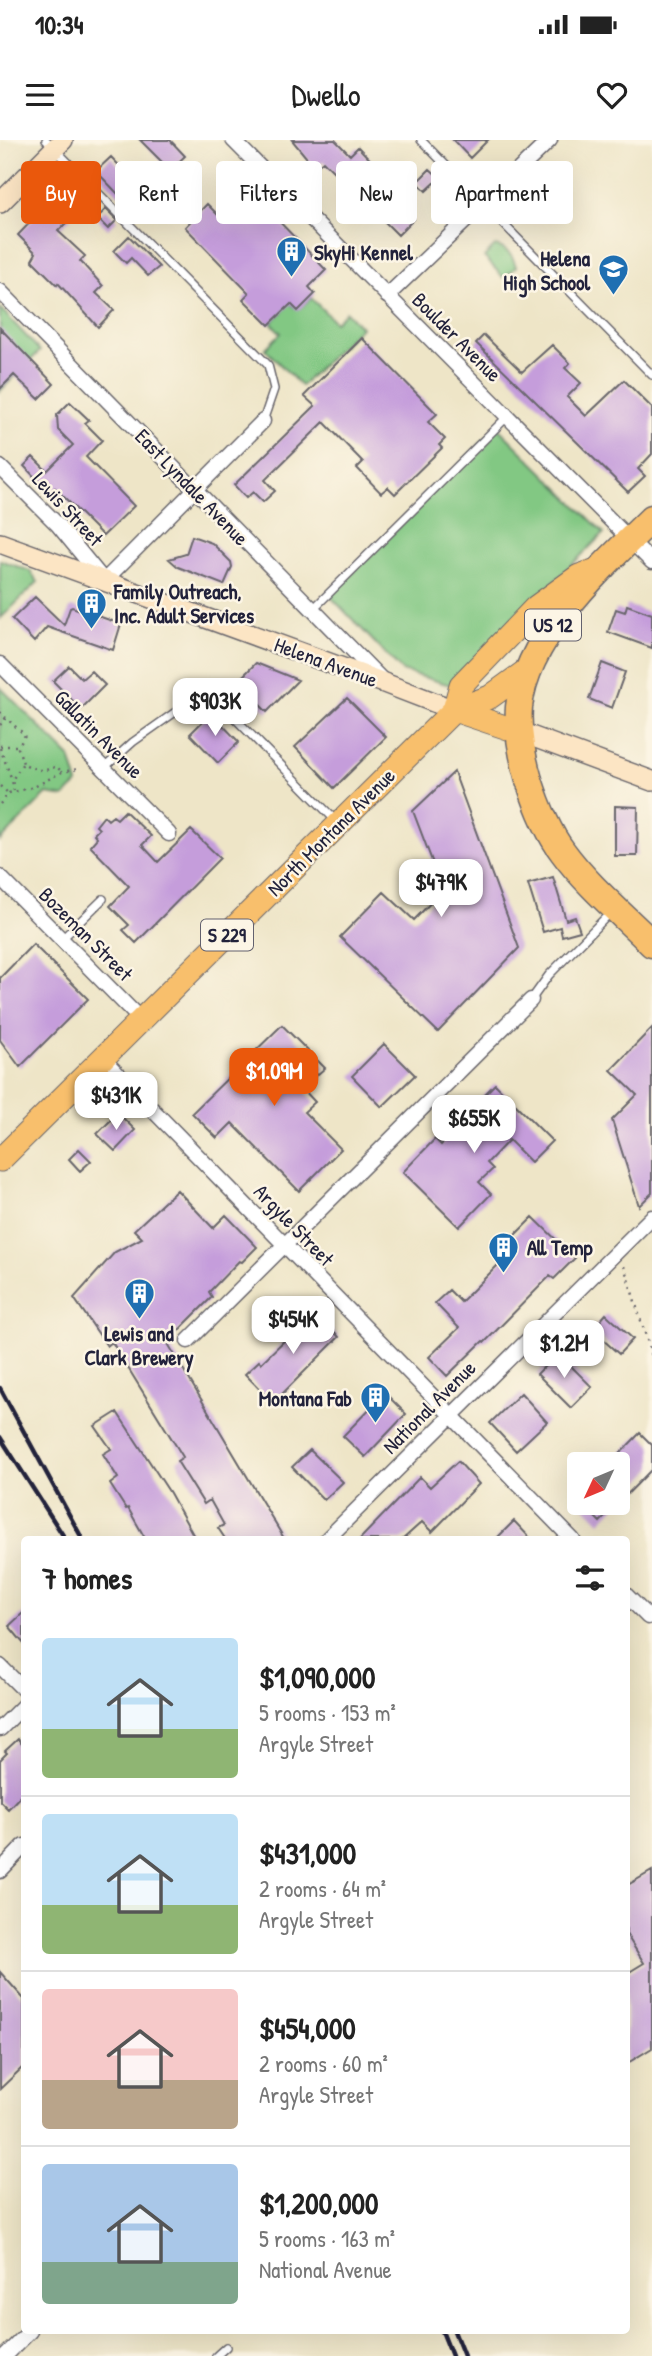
<!DOCTYPE html>
<html lang="en">
<head>
<meta charset="utf-8">
<style>
  :root { --surface:#fff; --page:#f2f2f2; --text:#222; --muted:#767676; --line:#e0e0e0; --accent:#ea580c }
  body { margin:0; font-family:"Patrick Hand",sans-serif; background:var(--page); color:var(--text); height:100vh; display:flex; flex-direction:column; font-size:26px; white-space:nowrap }
  * { box-sizing:border-box; margin:0 }
  p { font-size:23px; color:var(--muted) }
  .icon { flex:none; width:38px; height:38px; fill:none; stroke:currentColor; stroke-width:2; stroke-linecap:round; stroke-linejoin:round }
  .map { position:relative; flex:1; overflow:hidden }
  .side { position:absolute; left:21px; top:1396px; width:609px; height:798px; display:flex; flex-direction:column; background:var(--surface); border-radius:7px; box-shadow:0 7px 28px #0002 }
  .side>* { flex:none }
  .top-card { position:absolute; left:21px; top:21px; width:611px; height:63px; display:flex; gap:14px }
  .needle { width:46px; rotate:226deg }
  .tools { position:absolute; left:567px; top:1312px; display:grid; gap:14px }
  .tools a { display:grid; place-items:center; width:63px; height:63px; border-radius:7px; background:var(--surface); box-shadow:0 7px 28px #0002; font-size:35px }
  .price { position:absolute; translate:-50% -60px; padding:0 16px; border-radius:14px; background:#fff; color:#222; font-size:23px; line-height:46px; filter:drop-shadow(0 2px 4px #0008) }
  .price::after { content:''; position:absolute; left:50%; top:42px; width:21px; height:16px; margin-left:-10px; background:inherit; clip-path:polygon(0 0,100% 0,50% 100%) }
  .price.active { background:var(--accent); color:#fff }
  ul { padding:0; list-style:none }
  li { display:flex; align-items:center; gap:21px; height:175px; padding:0 21px }
  li+li { border-top:2px solid var(--line) }
  li span { display:grid; place-items:center; flex:none; width:196px; height:140px; border-radius:7px; color:#555 }
  li>.icon { margin-inline-start:auto }
  span .icon { width:84px; height:84px; fill:#fffc; stroke-width:1 }
  li b { font-size:30px }
  h2 { display:flex; justify-content:space-between; align-items:center; height:84px; padding:0 21px; font-size:30px }
  .tag { padding:0 24px; border-radius:7px; background:var(--surface); box-shadow:0 7px 28px #0002; font-size:24px; line-height:63px }
  .tag.active { background:var(--accent); color:#fff }
  .status { display:flex; justify-content:space-between; align-items:center; height:49px; padding:0 35px; background:var(--surface); direction:ltr }
  .status svg { height:19px; fill:currentColor }
  header { display:flex; justify-content:space-between; align-items:center; height:91px; padding:0 21px; background:var(--surface); font-size:32px; font-weight:600 }
  .map>svg:first-child { display:block }
  .green { fill:#82c883; stroke:#52755f; stroke-width:2 }
  .building { fill:#c59ddb }
  .lines { fill:none; stroke-linecap:round; stroke-linejoin:round }
  .lane-casing { stroke:#69666c; stroke-width:10 }
  .street-casing { stroke:#69666c; stroke-width:17 }
  .secondary-casing { stroke:#69666c; stroke-width:22 }
  .primary-casing { stroke:#69666c; stroke-width:25 }
  .highway-casing { stroke:#69666c; stroke-width:29 }
  .path { stroke:#69666c; stroke-width:2.5; stroke-dasharray:2 5; stroke-linecap:butt }
  .lane { stroke:#fff; stroke-width:7 }
  .street { stroke:#fff; stroke-width:14 }
  .secondary { stroke:#fce5c4; stroke-width:19 }
  .primary { stroke:#f8bf6c; stroke-width:23 }
  .highway { stroke:#f8bf6c; stroke-width:26 }
  .rail { stroke:#22223b; stroke-width:4.5 }
  .labels { text-anchor:middle; dominant-baseline:central; stroke-width:5; stroke-linejoin:round; paint-order:stroke }
  .shield { fill:#fcf5e5; stroke:#63616e; stroke-width:2 }
  .shield-label { font-size:19px; font-weight:bold; fill:#22223b }
  .poi-label { font-size:21px; font-weight:bold; fill:#22223b; stroke:#fcf5e5; text-anchor:start }
  .street-label { font-size:21px; fill:#22223b; stroke:#fcf5e5 }
</style>
</head>
<body>
<div class="status"><b>10:34</b><svg viewBox="0 0 49 12"><path d="M0 12V9h3v3zM5 12V6h3v6zM10 12V3h3v9zM15 12V0h3v12zM26 1h20v11H26zM47 4h2v5h-2z"/></svg></div>
<header><svg class="icon" aria-label="menu" viewBox="0 0 24 24"><path d="M4 6h16M4 12h16M4 18h16"/></svg>Dwello<svg class="icon" aria-label="heart" viewBox="0 0 24 24"><path d="M12 20l-8-8c-3-5 5-10 8-4 3-6 11-1 8 4z"/></svg></header>
<div class="map">
<svg width="652" height="2216" viewBox="0 0 652 2216">
  <rect width="100%" height="100%" fill="#fcf5e5"/>
  <filter id="ink" filterUnits="userSpaceOnUse"><feTurbulence type="fractalNoise" baseFrequency=".0143" numOctaves="2"/><feDisplacementMap in="SourceGraphic" scale="14" xChannelSelector="R" yChannelSelector="G"/><feConvolveMatrix kernelMatrix="1 2 1 2 8 2 1 2 1" color-interpolation-filters="sRGB"/></filter>
  <filter id="wash" filterUnits="userSpaceOnUse"><feTurbulence type="fractalNoise" baseFrequency=".00686" numOctaves="4" result="noise"/><feDisplacementMap in="SourceGraphic" scale="28" xChannelSelector="R" yChannelSelector="G"/><feGaussianBlur stdDeviation="1.57" result="paint"/><feColorMatrix in="noise" values="0 0 0 0 0 0 0 0 0 0 0 0 0 0 0 0 0 1.4 0 .05"/><feComposite in="paint" operator="in"/></filter>
  <g filter="url(#wash)">
    <rect width="100%" height="100%" fill="#eee5c7"/>
    <path class="green" d="M495,106c12,2 18,9 21,21l-12,11 -20,-21z
      M311,158l24,24 11,-10 15,15 -60,59 -36,-37 16,-16 -10,-10 15,-15 3,-6 9,8z
      M0,168l40,43 -40,40z
      M497,287l107,106 -154,152 -48,-14 -72,-75z
      M0,420l30,11 8,11 -38,37z
      M0,547l70,70 8,27 -14,13 -17,-3 -47,47z"/>
    <g id="blocks">
      <path class="building" d="M140,0h30l15,16 -15,14z
        M292,0h43l15,15 8,-8 25,26 2,-2 15,15 -9,10 23,23 -16,16 -14,-14 2,-2 -34,-33 -2,2 -27,-27 -8,7z
        M453,0h35l-18,18z
        M111,17l23,24 -15,14 -23,-24z
        M430,29l10,9 -14,13 -9,-9z
        M246,47l80,83 -17,17 6,7 -17,17 -7,-7 -22,21 -26,-26 6,-6 -64,-66 22,-23 11,11z
        M50,56l21,22 -13,13 27,25 -5,5 23,25 -7,7 18,17 -16,17 -40,-44 -1,2 -25,-25 4,-7 -18,-18 26,-27 -3,-3z
        M106,69l11,11 -9,9 -11,-11z
        M129,96l30,31 -11,9 -17,-18 -5,5 -12,-12z
        M0,188l54,56 -15,15 -25,-24 -14,14z
        M484,195l38,37 30,-27 18,18 -5,5 16,15 -14,14 19,19 38,-36 28,28v46l-14,15 7,7 -17,16 -152,-149z
        M362,198l75,76 -9,8 17,17 -6,6 3,3 -47,46 -7,-7 -7,6 -24,-25 6,-6 -39,-40 -59,58 10,11 -12,11 -10,-10 -7,6 -12,-13 81,-79 -11,-10z
        M70,262l19,18 -4,3 17,17 -16,17 48,49 -31,30 -48,-48 -5,5 -26,-27 9,-9 14,14 26,-26 -15,-15 -1,-15z
        M192,396l20,7 19,19 1,5 -8,18 -46,-18 -9,-8 17,-5z
        M35,457l29,28 6,-17 2,-1 49,17 -8,26 -66,-23 -13,15 -22,-23z
        M627,465l25,9v34l-44,-16 8,-23 9,3z
        M256,523l42,17 -31,32 -30,-30z
        M602,523l23,9 -13,36 -23,-9z
        M69,526l13,13 9,-8 14,14 -24,24 -28,-28z
        M347,558l39,39 -52,51 -39,-41z
        M211,573l28,29 -21,21 -28,-29z
        M454,632l65,176 -81,84 -98,-95 44,-45 30,28 29,-30 -30,-79z
        M615,666l23,1 -1,49h-22z
        M125,671l26,25 -9,9 16,17 33,-32 29,28 -84,85 -13,-13 6,-5 -19,-19 19,-20 -39,-40 7,-8 -3,-4 5,-5 -3,-3 8,-10 4,4 5,-4 4,3z
        M553,737l13,43 9,-3 5,14 -18,5 -2,-9 -17,5 -15,-48z
        M33,804l55,55 -68,68 -20,-27v-62z
        M282,885l43,43 -23,20 13,14 -11,10 37,37 -42,42 -67,-68 -15,15 -25,-25z
        M652,888v165l-13,13 -27,-86 25,-25 -26,-25z
        M384,904l31,31 -33,32 -30,-31z
        M495,944l57,57 -21,21 -22,-22 -22,23 6,6 -14,13 12,12 -32,33 -56,-55 32,-33 6,6 36,-37 -3,-3z
        M118,973l17,17 -20,21 -18,-17z
        M79,1009l12,12 -11,10 -11,-12z
        M177,1050l36,38 13,-13 31,32 -15,15 -3,-1 -30,31 3,5 -45,45 118,198h-59l-8,-12 6,-3 -14,-25 -6,4 -27,-43 6,-4 -71,-115 -5,4 -33,-48 41,-46 27,-14 -8,-8z
        M533,1077l42,41 -21,21 -4,-3 -65,66 -2,-1 -36,35 -18,-19 30,-29 -24,-25 14,-13 12,12 58,-58 -7,-6z
        M313,1168l26,29 -66,66 -28,-29 14,-13 2,2 26,-25 -3,-3z
        M606,1174l27,25 -14,15 -27,-24z
        M558,1213l34,34 -21,21 -34,-34z
        M385,1253l21,21 -41,43 -22,-21z
        M521,1253l26,29 -31,29 -26,-28z
        M117,1272l53,81 26,47h-50l-18,-32 -2,1 -16,-25 8,-6 -15,-24 8,-5 -16,-23z
        M640,1293l12,12v24l-52,53 -19,-19h37v-38h-9z
        M310,1310l33,32 -19,18 -32,-33z
        M458,1321l21,23 -47,48 -10,-10 -20,18h-43l61,-63 10,10z
        M514,1381l18,19h-37z
        M24,1472v32l-15,-18z
        M18,1599l6,8v45l-16,17 -8,-8v-41l7,-7 -2,-2z
        M652,1731v177l-26,16v-90l18,-11 -18,-29v-48z
        M0,1832l24,27v67l-24,23z"/>
    </g>
  </g>
  <g filter="url(#ink)">
    <use href="#blocks" fill-opacity="0" stroke="#69666c" stroke-width="2"/>
    <g class="lines">
      <defs>
        <path id="lane" d="M46,0l222,225 6,24 -11,32
          M421,0l231,235
          M313,469l194,-192
          M104,628l29,-26 72,-51 11,8 121,123
          M62,799l41,-40
          M531,860l18,-25 61,-62
          M216,2216l10,-9"/>
        <path id="street" d="M233,0l419,422
          M0,151l381,388
          M387,156l163,-156
          M0,327l58,58 46,56 159,-160
          M0,524l169,170
          M0,737l141,143
          M103,919l470,481
          M188,1201l343,-341
          M326,1400l326,-323
          M626,1455l22,22
          M0,1526l24,24
          M0,1589l24,-24
          M0,1731l24,-25
          M5,2216l25,-25"/>
        <path id="secondary" d="M0,63l63,-63
          M0,403l384,140 70,27
          M520,592l132,49"/>
        <path id="primary" d="M454,570l7,-25 75,-78 43,-31 20,-7
          M454,570l66,22
          M0,1020l454,-450 36,-13 40,-29"/>
        <path id="highway" d="M652,378c-48,47 -126,117 -133,189 -2,25 3,49 10,73 8,25 18,51 34,72 24,33 60,63 89,92"/>
      </defs>
      <use href="#lane" class="lane-casing"/>
      <use href="#street" class="street-casing"/>
      <use href="#secondary" class="secondary-casing"/>
      <use href="#primary" class="primary-casing"/>
      <use href="#highway" class="highway-casing"/>
      <path class="path" d="M0,572l6,6
        M0,585l6,-7 19,17 -7,13 5,15
        M0,606h18
        M0,608l12,32
        M0,646l8,7
        M14,651l-2,-11 11,-17c11,7 22,10 33,3l6,6
        M0,664l9,-11 25,-6 28,-15 16,-3
        M624,1126l28,90"/>
      <use href="#lane" class="lane"/>
      <use href="#street" class="street"/>
      <use href="#secondary" class="secondary"/>
      <use href="#primary" class="primary"/>
      <use href="#highway" class="highway"/>
      <path class="rail" d="M0,1248l83,152
        M0,1297l66,103
        M442,2191l10,25
        M454,2191l10,25"/>
    </g>
  </g>
  <defs>
    <symbol id="building-pin" viewBox="-11 -11 22 30"><path d="M0 17L-7.5 6A9.5 9.5 0 1 1 7.5 6Z" fill="#1f6fb2" stroke="#fcf5e5"/><path d="M-4-6H4V6H1V3H-1V6H-4ZM-2.5-4.3h1.7v1.8h-1.7ZM.8-4.3h1.7v1.8H.8ZM-2.5-1h1.7V.8h-1.7ZM.8-1h1.7V.8H.8Z" fill="#fff"/></symbol>
    <symbol id="school-pin" viewBox="-11 -11 22 30"><path d="M0 17L-7.5 6A9.5 9.5 0 1 1 7.5 6Z" fill="#1f6fb2" stroke="#fcf5e5"/><path d="M0-5L7-2L0 1L-7-2ZM-4 1L0 2.5L4 1V4Q0 6-4 4Z" fill="#fff"/></symbol>
  </defs>
  <g fill-rule="evenodd">
    <use href="#building-pin" x="274" y="94" width="35" height="47"/>
    <use href="#school-pin" x="596" y="112" width="35" height="47"/>
    <use href="#building-pin" x="74" y="446" width="35" height="47"/>
    <use href="#building-pin" x="486" y="1090" width="35" height="47"/>
    <use href="#building-pin" x="122" y="1136" width="35" height="47"/>
    <use href="#building-pin" x="358" y="1240" width="35" height="47"/>
  </g>
  <g class="labels">
    <g class="shield">
      <rect x="525" y="469.5" width="56" height="31" rx="5"/>
      <rect x="201" y="779.5" width="52" height="31" rx="5"/>
    </g>
    <g class="shield-label">
      <text x="553" y="485">US 12</text>
      <text x="227" y="795">S 229</text>
    </g>
    <g class="poi-label">
      <text x="314" y="112">SkyHi Kennel</text>
      <text x="590" y="118" text-anchor="end">Helena<tspan x="590" dy="24">High School</tspan></text>
      <text x="114" y="451">Family Outreach,<tspan x="114" dy="24">Inc. Adult Services</tspan></text>
      <text x="527" y="1107">All Temp</text>
      <text x="139" y="1193" text-anchor="middle">Lewis and<tspan x="139" dy="24">Clark Brewery</tspan></text>
      <text x="352" y="1258" text-anchor="end">Montana Fab</text>
    </g>
    <g class="street-label">
      <text transform="translate(457 197) rotate(45)">Boulder Avenue</text>
      <text transform="translate(192 347) rotate(46)">East Lyndale Avenue</text>
      <text transform="translate(68 369) rotate(47)">Lewis Street</text>
      <text transform="translate(326 522) rotate(20)">Helena Avenue</text>
      <text transform="translate(99 594) rotate(45)">Gallatin Avenue</text>
      <text transform="translate(331 692) rotate(-45)">North Montana Avenue</text>
      <text transform="translate(86 794) rotate(45)">Bozeman Street</text>
      <text transform="translate(294 1085) rotate(46)">Argyle Street</text>
      <text transform="translate(429 1267) rotate(-45)">National Avenue</text>
    </g>
  </g>
</svg>
<div class="tools">
<a><svg class="needle" viewBox="-14 -14 28 28"><path d="M0-13l5 13h-10z" fill="#e53935"/><path d="M0 13l5-13h-10z" fill="#767676"/></svg></a>
</div>
<b class="price" style="left:215px;top:598px">$903K</b>
<b class="price" style="left:441px;top:779px">$479K</b>
<b class="price active" style="left:274px;top:968px">$1.09M</b>
<b class="price" style="left:116px;top:992px">$431K</b>
<b class="price" style="left:474px;top:1015px">$655K</b>
<b class="price" style="left:293px;top:1216px">$454K</b>
<b class="price" style="left:564px;top:1240px">$1.2M</b>
<div class="top-card">
<a class="tag active">Buy</a>
<a class="tag">Rent</a>
<a class="tag">Filters</a>
<a class="tag">New</a>
<a class="tag">Apartment</a>
</div>
<section class="side">
<h2>7 homes<svg class="icon" aria-label="filters" viewBox="0 0 24 24"><path d="M4 7h16M4 17h16"/><circle cx="9" cy="7" r="2"/><circle cx="15" cy="17" r="2"/></svg></h2>
<ul>
<li><span style="background:linear-gradient(#bfe0f5 65%,#8fb573 0)"><svg class="icon" aria-label="home" viewBox="0 0 24 24"><path d="M3 11l9-7 9 7M6 9v11h12V9"/></svg></span><div><b>$1,090,000</b><p>5 rooms · 153 m²</p><p>Argyle Street</p></div></li>
<li><span style="background:linear-gradient(#bfe0f5 65%,#8fb573 0)"><svg class="icon" aria-label="home" viewBox="0 0 24 24"><path d="M3 11l9-7 9 7M6 9v11h12V9"/></svg></span><div><b>$431,000</b><p>2 rooms · 64 m²</p><p>Argyle Street</p></div></li>
<li><span style="background:linear-gradient(#f6c9c9 65%,#b9a48a 0)"><svg class="icon" aria-label="home" viewBox="0 0 24 24"><path d="M3 11l9-7 9 7M6 9v11h12V9"/></svg></span><div><b>$454,000</b><p>2 rooms · 60 m²</p><p>Argyle Street</p></div></li>
<li><span style="background:linear-gradient(#a9c7e8 70%,#7fa58c 0)"><svg class="icon" aria-label="home" viewBox="0 0 24 24"><path d="M3 11l9-7 9 7M6 9v11h12V9"/></svg></span><div><b>$1,200,000</b><p>5 rooms · 163 m²</p><p>National Avenue</p></div></li>
</ul>
</section>
</div>
</body>
</html>
